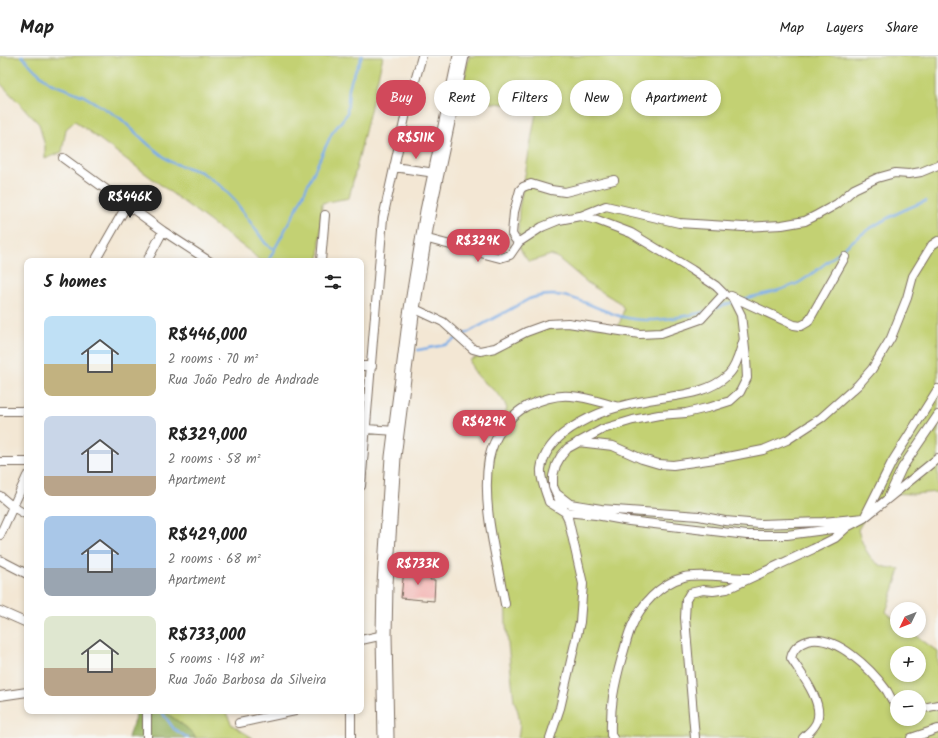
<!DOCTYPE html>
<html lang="en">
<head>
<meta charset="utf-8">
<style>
  :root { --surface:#fff; --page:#f2f2f2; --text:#222; --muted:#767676; --line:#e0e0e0; --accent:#d1495b }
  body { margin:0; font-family:Kalam,sans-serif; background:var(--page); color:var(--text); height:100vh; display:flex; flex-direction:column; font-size:15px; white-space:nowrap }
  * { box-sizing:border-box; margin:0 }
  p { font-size:13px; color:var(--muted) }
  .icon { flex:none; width:22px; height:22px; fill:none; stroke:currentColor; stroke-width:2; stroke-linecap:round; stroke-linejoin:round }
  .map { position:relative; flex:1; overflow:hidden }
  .details { position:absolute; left:24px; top:202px; width:340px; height:456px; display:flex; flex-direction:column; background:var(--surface); border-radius:8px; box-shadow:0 2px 6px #0003 }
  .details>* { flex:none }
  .hud { position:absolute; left:376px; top:24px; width:380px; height:36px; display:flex; gap:8px }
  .needle { width:26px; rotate:227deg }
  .tools { position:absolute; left:890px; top:546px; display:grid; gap:8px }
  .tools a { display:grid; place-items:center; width:36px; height:36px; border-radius:50%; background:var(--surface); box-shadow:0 2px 6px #0003; font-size:20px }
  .price { position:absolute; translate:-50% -34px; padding:0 9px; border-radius:14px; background:var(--accent); color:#fff; font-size:13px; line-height:26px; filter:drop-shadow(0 1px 2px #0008) }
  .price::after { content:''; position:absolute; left:50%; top:24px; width:12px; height:9px; margin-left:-6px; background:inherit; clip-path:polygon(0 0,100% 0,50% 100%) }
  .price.selected { background:#222; color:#fff }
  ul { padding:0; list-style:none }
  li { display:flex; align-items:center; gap:12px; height:100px; padding:0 20px }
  li span { display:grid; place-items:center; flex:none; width:112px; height:80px; border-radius:8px; color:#555 }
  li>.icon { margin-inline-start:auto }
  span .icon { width:48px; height:48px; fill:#fffc; stroke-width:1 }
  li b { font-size:17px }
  h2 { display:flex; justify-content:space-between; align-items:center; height:48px; padding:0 20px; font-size:17px }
  .chip { padding:0 14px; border-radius:18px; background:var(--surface); box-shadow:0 2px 6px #0003; font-size:14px; line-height:36px }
  .chip.selected { background:var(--accent); color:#fff }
  header { display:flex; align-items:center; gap:24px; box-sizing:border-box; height:56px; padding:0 20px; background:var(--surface); border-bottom:1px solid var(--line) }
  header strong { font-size:19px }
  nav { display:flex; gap:22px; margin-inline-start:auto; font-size:14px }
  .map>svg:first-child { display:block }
  .green { fill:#c3d173; stroke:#7f7e48; fill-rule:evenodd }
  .forest { fill:#9ab365; stroke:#6a6e42 }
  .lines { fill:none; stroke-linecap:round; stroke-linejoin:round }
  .stream { stroke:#7cade7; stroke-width:2.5 }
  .building { fill:#f3acaa }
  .street-casing { stroke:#7b6c5e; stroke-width:10 }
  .highway-casing { stroke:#7b6c5e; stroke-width:17 }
  .street { stroke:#fff; stroke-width:8 }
  .highway { stroke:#fff; stroke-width:15 }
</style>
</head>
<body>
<header>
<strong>Map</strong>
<nav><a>Map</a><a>Layers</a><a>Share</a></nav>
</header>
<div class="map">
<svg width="938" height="682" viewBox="0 0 938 682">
  <rect width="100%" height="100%" fill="#f6f6f2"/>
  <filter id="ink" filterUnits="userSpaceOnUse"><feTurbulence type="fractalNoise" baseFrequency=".025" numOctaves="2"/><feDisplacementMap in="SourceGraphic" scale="8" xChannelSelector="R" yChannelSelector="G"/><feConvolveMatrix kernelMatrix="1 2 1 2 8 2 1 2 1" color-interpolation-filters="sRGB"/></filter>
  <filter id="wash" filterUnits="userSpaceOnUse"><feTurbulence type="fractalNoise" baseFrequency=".012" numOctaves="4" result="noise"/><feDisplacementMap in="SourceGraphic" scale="16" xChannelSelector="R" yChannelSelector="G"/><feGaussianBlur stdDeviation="0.9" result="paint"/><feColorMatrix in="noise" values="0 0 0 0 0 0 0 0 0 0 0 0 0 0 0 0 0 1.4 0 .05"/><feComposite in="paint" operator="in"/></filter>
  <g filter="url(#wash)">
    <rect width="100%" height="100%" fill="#f3e7d4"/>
    <path class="green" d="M0,0h383l-34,142 -27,5 -3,58h-59l-8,-8 -177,-132 -9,8 -4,23 -17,7v-13l-6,-22 -39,-41z
      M469,0h469v436l-25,2 -26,-1 -20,20 -9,17c4,13 10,30 24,36 5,2 13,2 18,3l-14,43 11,9v10h13l28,21v86h-420c3,-14 2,-24 -4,-37l-8,-76 -1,-39 -16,-64 -3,-64 8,-30 13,-19c-1,-3 -2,-6 -4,-9 -9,-13 -31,-22 -33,-40l21,-8 35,-17 15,-5 26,-4 49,1 4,-5 4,-13 -4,-6 -31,-19 -31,-26 -7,-3 -22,7 -6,-8 -4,-8 -1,-13 1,-24 18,-102 -77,-7zM897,597h22v22h-22zM897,641h22v22h-22z
      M165,655h60l7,14 21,13h-57c-8,-12 -21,-17 -31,-27z"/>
    <path class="forest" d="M137,655h28c10,10 23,15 31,27h-68c2,-10 7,-17 9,-27z"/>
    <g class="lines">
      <path class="stream" d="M22,0l13,14 15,13 34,13 36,22 29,27 19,15 5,3 28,9 20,14 12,12 33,46 8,5
        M268,205l29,-53 35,-75 15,-19 2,-26 3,-10 10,-22
        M744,243c18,-5 39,-8 56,-17 21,-13 38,-30 58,-45 21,-16 44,-27 68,-36
        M713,253l20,-7
        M418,294l27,-5 84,-46c38,-13 60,9 94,18 27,7 56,0 82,-5
        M161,655l13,18 14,9"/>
    </g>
    <g id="blocks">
      <path class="building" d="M404,513l27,3 -1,8h5l-1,21 -33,-3z"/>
    </g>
  </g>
  <g filter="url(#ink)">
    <use href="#blocks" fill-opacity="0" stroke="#7b6c5e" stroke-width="1"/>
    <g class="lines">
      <defs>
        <path id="street" d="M63,102l100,73 46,30
          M394,111l41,6
          M581,160l25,-10 73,17 64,4 39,-2 23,-4 12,-6 20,-11 17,-15 23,-11 18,-5 14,1 12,-2 17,-7
          M424,182l76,20 10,-3 9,-13
          M95,205l32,-56
          M147,205l16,-30
          M321,205l4,-46
          M731,240l63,29 7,1 7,-4 37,-65
          M413,252l30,14 30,27 7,2 15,-3 31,-16 22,-8 20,-1 72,11 21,-1 40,-14 23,-25 -8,-8 -24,-16 -61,-37 -34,-13 -17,-4 -21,4 -17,7 -23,15 -4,-3 -3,-5 2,-22 6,-22 3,-3 8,-3 20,6 14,2 49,-12
          M744,283c-4,11 -7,28 -16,36 -22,21 -56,20 -84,26 -28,5 -58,15 -81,33 -11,9 -20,21 -22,35 -1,11 5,23 8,33l16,10 31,3 33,6 118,14h40l60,-8 17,-9 74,-60
          M361,310h11
          M0,355h27
          M366,373l30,2
          M578,386l35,4 29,13 17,5 14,1 49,-7 41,-8 24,-10 34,-22 37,-33 14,-16 19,-31 16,-40 6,-22 19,-31 6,-4
          M0,406h27
          M361,430l22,-268 23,-105 16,-57
          M557,438l13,10 31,5 98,7 26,5 35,3 63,-2 41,-4 28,-56 46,-73
          M0,440l13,11 14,8
          M889,440l13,-28 36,-53
          M0,479l27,-59
          M0,504l27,14
          M505,548c-8,-44 -24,-100 -16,-145 4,-21 19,-43 38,-53 13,-6 29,-12 44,-10 16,1 32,7 48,11
          M0,555l27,12
          M361,584l23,-5
          M0,640l27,-4
          M919,653l19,-4
          M239,667l56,-12
          M147,682v-27
          M351,682v-27
          M550,682l10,-30 20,-86 3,-38 -15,-66 -7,-14 -8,-18v-10l3,-11 5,-9 7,-8 35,-19 30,-9 26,-5 27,-2 25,-6 19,-6 10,-9 7,-14 -1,-20 -5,-43 -9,-18
          M613,682l-2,-3c-1,-30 3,-49 11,-78 3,-9 5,-20 9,-29 9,-23 29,-44 53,-51 13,-4 49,1 64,1
          M695,682l-10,-120 1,-18 4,-7 13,-3 10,1 14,-2 86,-40 22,-11 11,-10
          M803,682c5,-5 12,-10 14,-17 7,-19 -16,-47 -26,-63 2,-9 7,-14 16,-17 28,-8 64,28 80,50 3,5 5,11 10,15
          M911,682l27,-9"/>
        <path id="highway" d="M386,682l-2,-103 1,-51 8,-127 18,-142 17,-104 33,-155"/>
      </defs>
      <use href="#street" class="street-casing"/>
      <use href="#highway" class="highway-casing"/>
      <use href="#street" class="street"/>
      <use href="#highway" class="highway"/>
    </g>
  </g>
</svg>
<div class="tools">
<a><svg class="needle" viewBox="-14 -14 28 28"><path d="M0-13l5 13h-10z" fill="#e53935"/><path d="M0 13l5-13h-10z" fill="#767676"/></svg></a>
<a>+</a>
<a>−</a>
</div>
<b class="price" style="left:416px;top:104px">R$511K</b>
<b class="price selected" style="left:130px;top:163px">R$446K</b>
<b class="price" style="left:478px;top:207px">R$329K</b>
<b class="price" style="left:484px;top:388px">R$429K</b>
<b class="price" style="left:418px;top:530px">R$733K</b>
<div class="hud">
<a class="chip selected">Buy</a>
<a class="chip">Rent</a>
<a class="chip">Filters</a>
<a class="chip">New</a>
<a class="chip">Apartment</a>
</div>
<section class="details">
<h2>5 homes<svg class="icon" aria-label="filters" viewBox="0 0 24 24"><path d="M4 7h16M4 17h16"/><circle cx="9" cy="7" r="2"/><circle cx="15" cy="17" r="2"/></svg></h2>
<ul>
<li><span style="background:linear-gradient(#bfe0f5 60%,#c2b280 0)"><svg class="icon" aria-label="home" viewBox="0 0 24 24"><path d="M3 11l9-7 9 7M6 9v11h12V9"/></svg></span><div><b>R$446,000</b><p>2 rooms · 70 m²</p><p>Rua João Pedro de Andrade</p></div></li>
<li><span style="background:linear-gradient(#c9d6e8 75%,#b9a48a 0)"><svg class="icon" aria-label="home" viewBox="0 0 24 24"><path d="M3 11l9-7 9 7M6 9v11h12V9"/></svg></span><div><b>R$329,000</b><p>2 rooms · 58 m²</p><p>Apartment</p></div></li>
<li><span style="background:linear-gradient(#a9c7e8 65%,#9aa5b1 0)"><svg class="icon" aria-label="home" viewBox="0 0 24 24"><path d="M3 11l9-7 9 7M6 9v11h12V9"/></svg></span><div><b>R$429,000</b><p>2 rooms · 68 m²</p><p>Apartment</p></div></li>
<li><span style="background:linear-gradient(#dfe7d0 65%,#b9a48a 0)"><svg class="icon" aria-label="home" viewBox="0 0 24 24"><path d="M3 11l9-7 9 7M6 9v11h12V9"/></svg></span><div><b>R$733,000</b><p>5 rooms · 148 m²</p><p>Rua João Barbosa da Silveira</p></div></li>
</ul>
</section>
</div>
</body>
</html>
